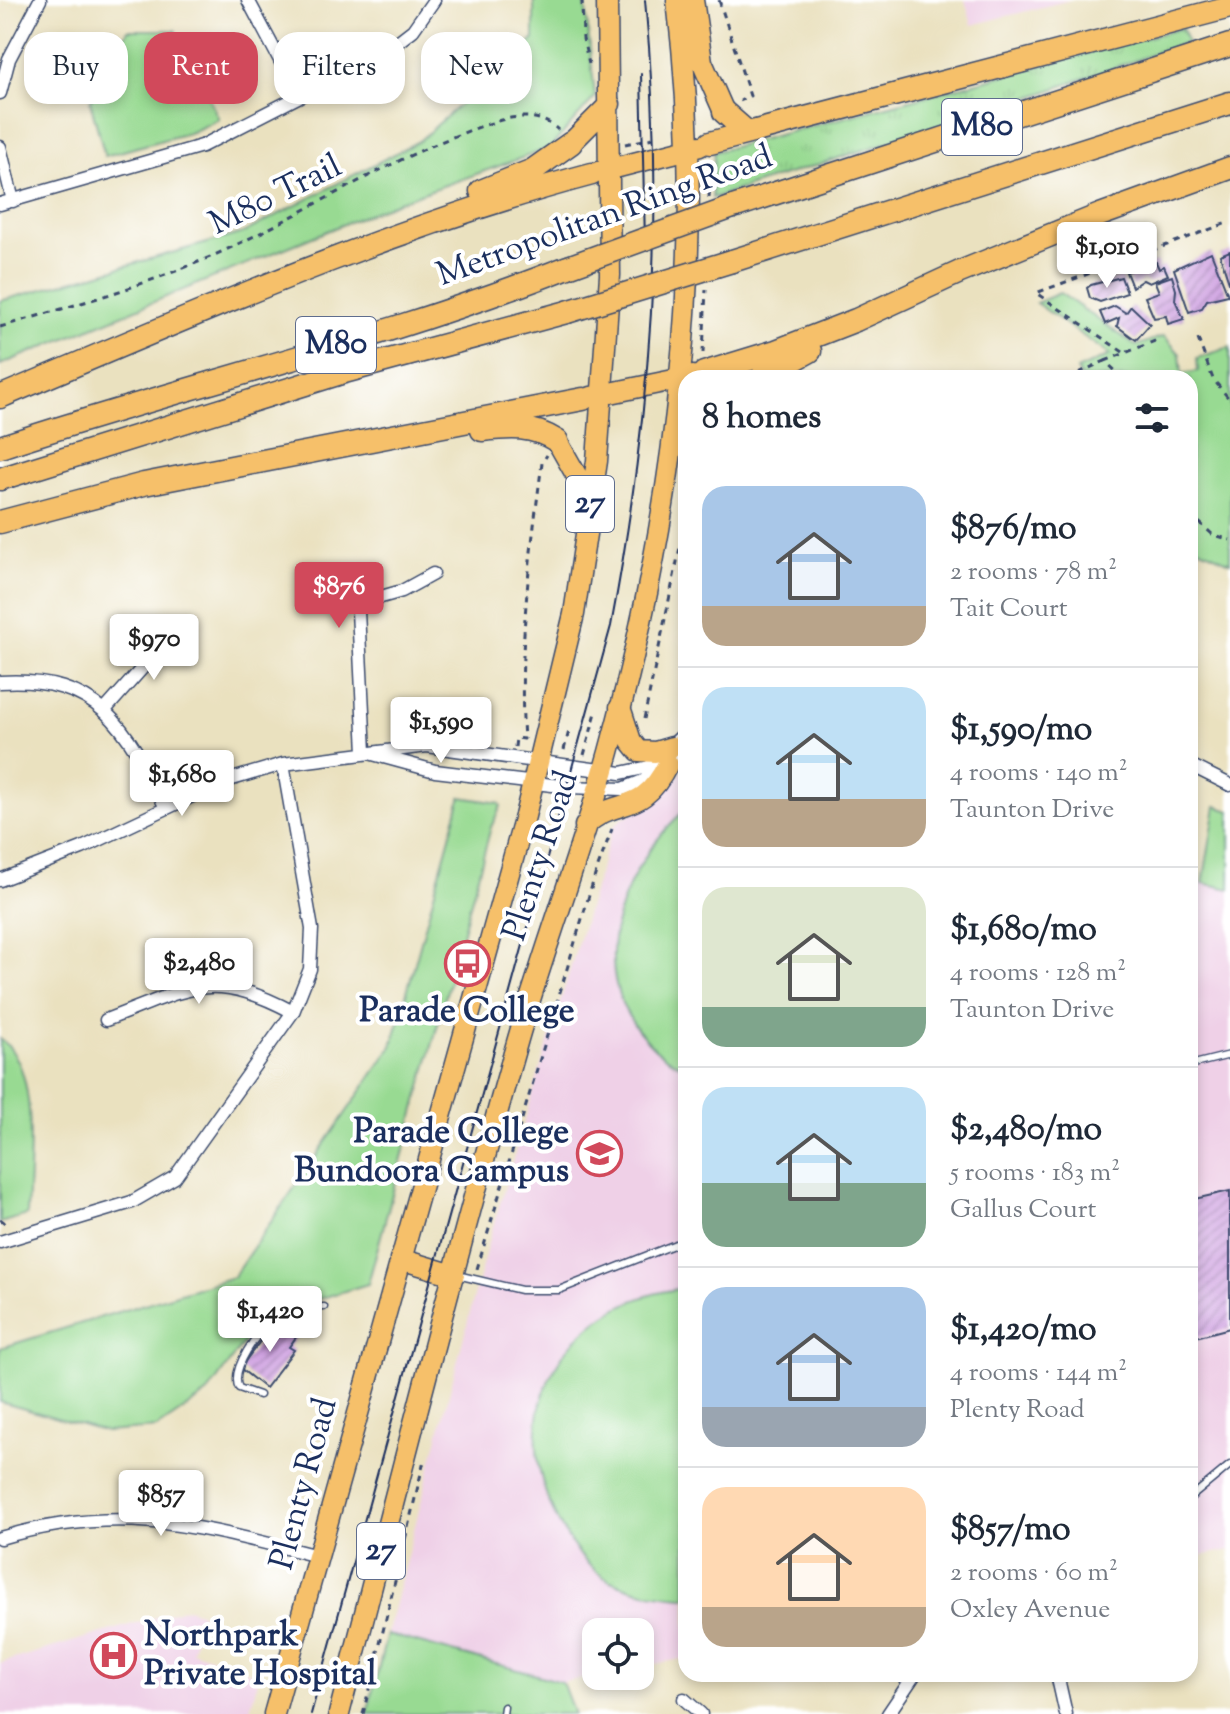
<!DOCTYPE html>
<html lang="en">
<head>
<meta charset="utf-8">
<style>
  :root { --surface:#fff; --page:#f6f6f7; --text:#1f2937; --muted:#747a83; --line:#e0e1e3; --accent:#d1495b }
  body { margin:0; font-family:"Sorts Mill Goudy",serif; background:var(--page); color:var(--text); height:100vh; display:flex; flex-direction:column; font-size:30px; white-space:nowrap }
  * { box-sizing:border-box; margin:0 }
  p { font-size:26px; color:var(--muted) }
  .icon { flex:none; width:44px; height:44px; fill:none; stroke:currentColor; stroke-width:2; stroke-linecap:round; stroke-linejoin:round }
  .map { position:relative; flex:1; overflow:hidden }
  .details { position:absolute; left:678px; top:370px; width:520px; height:1312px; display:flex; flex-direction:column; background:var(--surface); border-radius:24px; box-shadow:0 4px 12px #0003 }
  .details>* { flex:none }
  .hud { position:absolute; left:24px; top:32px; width:534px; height:72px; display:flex; gap:16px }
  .tools { position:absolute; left:582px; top:1618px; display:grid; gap:16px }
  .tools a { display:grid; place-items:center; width:72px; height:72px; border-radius:16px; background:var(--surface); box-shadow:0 4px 12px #0003; font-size:40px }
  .price { position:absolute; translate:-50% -68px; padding:0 18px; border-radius:8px; background:#fff; color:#222; font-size:26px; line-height:52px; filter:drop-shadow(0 2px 4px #0008) }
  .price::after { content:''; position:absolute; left:50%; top:48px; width:24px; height:18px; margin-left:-12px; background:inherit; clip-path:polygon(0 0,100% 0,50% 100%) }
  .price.selected { background:var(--accent); color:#fff }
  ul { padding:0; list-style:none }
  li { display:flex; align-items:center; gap:24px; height:200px; padding:0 24px }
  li+li { border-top:2px solid var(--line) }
  li span { display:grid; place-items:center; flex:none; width:224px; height:160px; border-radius:24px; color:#555 }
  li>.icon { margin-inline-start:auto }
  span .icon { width:96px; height:96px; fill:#fffc; stroke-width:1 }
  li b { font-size:34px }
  h2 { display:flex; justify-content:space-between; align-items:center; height:96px; padding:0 24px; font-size:34px }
  .tag { padding:0 28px; border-radius:24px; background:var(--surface); box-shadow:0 4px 12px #0003; font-size:28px; line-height:72px }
  .tag.selected { background:var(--accent); color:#fff }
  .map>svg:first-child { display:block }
  .built { fill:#efd0e7 }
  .grass { fill:url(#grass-tufts); stroke:#5a8478; stroke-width:2 }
  .green { fill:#98da92; stroke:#5a8478; stroke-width:2 }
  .building { fill:url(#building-hatch) }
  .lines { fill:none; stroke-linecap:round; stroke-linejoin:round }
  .service-casing { stroke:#3a4a6d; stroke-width:9 }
  .minor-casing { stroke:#3a4a6d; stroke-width:15 }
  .trunk-casing { stroke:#3a4a6d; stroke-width:23 }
  .motorway-casing { stroke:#3a4a6d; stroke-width:25 }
  .path { stroke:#3a4a6d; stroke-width:3; stroke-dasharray:6 6; stroke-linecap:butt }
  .service { stroke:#fff; stroke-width:6 }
  .minor { stroke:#fff; stroke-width:12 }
  .trunk { stroke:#f6c06b; stroke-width:20 }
  .motorway { stroke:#f6c06b; stroke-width:22 }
  .tram { stroke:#1b2f5e; stroke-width:2 }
  .motorway-bridge-casing { stroke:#3a4a6d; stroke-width:25; stroke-linecap:butt }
  .motorway-bridge { stroke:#f6c06b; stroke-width:22 }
  .labels { text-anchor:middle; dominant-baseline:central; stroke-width:8; stroke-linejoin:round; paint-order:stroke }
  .shield { fill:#fff; stroke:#5f6d8e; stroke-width:2 }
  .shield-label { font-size:32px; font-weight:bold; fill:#1b2f5e }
  .street-label { font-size:34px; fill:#1b2f5e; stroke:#fff }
  .poi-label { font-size:34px; font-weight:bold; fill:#1b2f5e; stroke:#fff }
</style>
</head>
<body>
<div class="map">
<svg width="1230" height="1714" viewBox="0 0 1230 1714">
  <defs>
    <pattern id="grass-tufts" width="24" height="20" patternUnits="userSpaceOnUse" patternTransform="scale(2)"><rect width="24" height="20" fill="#98da92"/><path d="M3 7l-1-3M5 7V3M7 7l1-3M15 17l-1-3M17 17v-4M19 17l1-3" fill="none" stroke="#82bb80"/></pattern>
    <pattern id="building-hatch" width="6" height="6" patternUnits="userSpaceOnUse" patternTransform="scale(2)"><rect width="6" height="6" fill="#cc9bdf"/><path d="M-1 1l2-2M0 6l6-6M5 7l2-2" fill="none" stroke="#a57fb8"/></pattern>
  </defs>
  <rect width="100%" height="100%" fill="#fff"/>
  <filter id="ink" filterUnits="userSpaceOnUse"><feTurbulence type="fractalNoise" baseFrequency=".0125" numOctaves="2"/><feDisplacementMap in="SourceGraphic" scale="16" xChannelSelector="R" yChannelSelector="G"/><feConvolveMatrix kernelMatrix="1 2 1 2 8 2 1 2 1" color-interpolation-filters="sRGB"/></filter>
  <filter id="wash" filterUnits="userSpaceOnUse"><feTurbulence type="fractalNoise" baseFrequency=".006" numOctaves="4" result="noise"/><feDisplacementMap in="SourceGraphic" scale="32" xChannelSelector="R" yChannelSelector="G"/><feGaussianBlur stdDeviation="1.8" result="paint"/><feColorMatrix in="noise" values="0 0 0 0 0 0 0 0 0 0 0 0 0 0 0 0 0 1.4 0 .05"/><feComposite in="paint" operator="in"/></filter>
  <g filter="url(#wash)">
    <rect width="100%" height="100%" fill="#eae1bf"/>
    <path class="built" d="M965,0h105l-98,25z
      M686,767v891l-46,9v-35h-44v44l-34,6 -175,-48 101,-391 124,-414 8,-9 38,-22z
      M1190,881l40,8v661l-40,8z
      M187,1608l15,5 -10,38 67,24 -10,39h-249v-51z"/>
    <path class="grass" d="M1182,28l5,14 -162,57 -313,99 2,-46z"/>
    <path class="green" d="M534,0h51l10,97 -45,51 -150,53 -400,164v-64l243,-68 176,-92 115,-102z
      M128,30h47l44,89 -27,13 -87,24 -15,-55z
      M1060,293l76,53 28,-10 16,18 2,20 16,-3 -1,-13 33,-11v215l-40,-18v-166h-109l-4,-8 33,-15 -74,-52z
      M461,797l38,6 2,3 -10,21 -123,457 -106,32 -55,78 -50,34 -51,4 -106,-30v-54l233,-71 159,-231z
      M1216,806l14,5v78l-27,-6z
      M686,809v258c-21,-6 -35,-21 -48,-37 -55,-70 -11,-169 48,-221z
      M0,1039c42,27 28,130 27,176l-27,8z
      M686,1288v309h-3c-25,-2 -49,-5 -72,-16 -23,-11 -40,-36 -52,-58 -59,-110 4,-222 127,-235z
      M387,1634l175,48 12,32h-207z"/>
    <g id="blocks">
      <path class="building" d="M1230,251v34l-10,-30z
        M1211,252l17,43 -21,5 -5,8 -13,4 -15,-43z
        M1156,262l3,7 5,-3 4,9 -19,8 -6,-3 -11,7 -6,-15z
        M1172,276l4,14 -1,10 9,19 -16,5 -2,-8 -12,2 -9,-21 14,-5 -4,-10z
        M1121,277l6,16 -27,9 -10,-4 -3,-10 4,-3z
        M1115,306l11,7 5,-7 19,18 -14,16 -19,-14 2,-8 -14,6 -5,-12z
        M1230,1191v137l-34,9 -6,-25v-112z
        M277,1319l22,14 -10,14 5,3 -29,38 -25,-20z"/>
    </g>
  </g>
  <g filter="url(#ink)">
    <use href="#blocks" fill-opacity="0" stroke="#3a4a6d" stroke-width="2"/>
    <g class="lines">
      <defs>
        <path id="service" d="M1190,1065l40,-10
          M457,1275l64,15h38l127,-50
          M259,1395l-20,-7c-10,-18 20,-59 35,-69 13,-9 35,-11 50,-12
          M1190,1498l40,-33
          M503,1714l1,-7"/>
        <path id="minor" d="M248,0l51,96
          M0,93l9,-34 31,-59
          M0,147l13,54
          M0,204l202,-58 180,-92 31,-24 21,-30
          M0,682c100,-6 126,45 165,124
          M105,710l56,-63 26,-16
          M365,752l-7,-141 9,-10 35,-10 31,-17
          M369,753l66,18 134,16 54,2 27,-11 36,-32
          M1190,765l40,20
          M0,880l82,-32 140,-66 61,-18 144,-18 194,27 28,-6 37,-35
          M106,1020c82,-31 104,-52 187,-8
          M0,1242l132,-40 43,-25 118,-165 17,-43 2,-40 -29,-165
          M0,1538c123,-36 199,-11 318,18
          M1057,1674l9,40
          M684,1699l17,15
          M888,1714l27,-40"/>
        <path id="trunk" d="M693,0l9,62 22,50
          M571,143l39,-39
          M599,172l101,-26
          M591,397l102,-21
          M557,441l34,60
          M620,707l11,34 8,10 16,1 17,-5
          M585,826c30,-31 56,-7 83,-62
          M400,1259l54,16
          M274,1714l251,-898 49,-202 23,-153 13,-186 -3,-275
          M339,1714c58,-225 115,-451 179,-675 28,-96 64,-190 91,-287 67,-245 99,-499 68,-752"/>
        <path id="motorway" d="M724,112l24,21
          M710,143l520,-136
          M481,191l52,-21 38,-27
          M733,207l497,-162
          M732,261l498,-158
          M704,373l72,-22 80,-31 104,-48 140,-57 130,-47
          M761,378l49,-27
          M0,397c194,-82 388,-169 592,-223
          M482,430c29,-3 50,-5 75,11
          M0,447c188,-62 383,-107 568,-180
          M0,479l341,-106 226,-61
          M0,522l144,-38 439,-85"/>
      </defs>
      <use href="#service" class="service-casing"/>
      <use href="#minor" class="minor-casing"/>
      <use href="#trunk" class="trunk-casing"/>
      <use href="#motorway" class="motorway-casing"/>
      <path class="path" d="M582,0l1,39 6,25
        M719,0l31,96 -10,5
        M625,144l28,-6
        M709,198l2,-37
        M0,327c79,-23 162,-46 236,-82 87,-42 172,-97 265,-125 20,-5 42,-5 57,10
        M1198,339l15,40 17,21
        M1123,352l-87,-59 194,-71
        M703,353l3,-64
        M1105,361l55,-22
        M1068,378l37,-17 18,17
        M1190,514l22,20 18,6
        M644,719l42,-200
        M515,747l1,-9 8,1c-6,-91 6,-185 18,-276l5,-8
        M564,750l6,-23
        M584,755l13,-46
        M0,1219l5,4
        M477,1269l119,-397 16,-43
        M363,1714l61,-253"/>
      <use href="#service" class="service"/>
      <use href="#minor" class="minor"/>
      <use href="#trunk" class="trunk"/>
      <use href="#motorway" class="motorway"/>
      <path class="tram" d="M641,74l4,168
        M311,1714l300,-1088c40,-212 55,-411 34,-626"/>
      <defs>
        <path id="motorway-bridge" d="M568,267l165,-60
          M567,312l165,-51"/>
      </defs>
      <use href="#motorway-bridge" class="motorway-bridge-casing"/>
      <use href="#motorway-bridge" class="motorway-bridge"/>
    </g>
  </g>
  <defs>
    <symbol id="bus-ring" viewBox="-11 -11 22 22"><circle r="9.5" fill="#fff" stroke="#d1495b" stroke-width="1.5"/><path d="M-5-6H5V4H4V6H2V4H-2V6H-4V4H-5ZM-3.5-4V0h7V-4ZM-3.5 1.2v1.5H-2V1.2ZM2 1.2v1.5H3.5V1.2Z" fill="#d1495b"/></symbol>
    <symbol id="school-ring" viewBox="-11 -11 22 22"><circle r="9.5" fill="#fff" stroke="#d1495b" stroke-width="1.5"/><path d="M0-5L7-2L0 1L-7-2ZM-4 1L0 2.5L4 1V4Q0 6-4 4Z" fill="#d1495b"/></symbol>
    <symbol id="hospital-ring" viewBox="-11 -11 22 22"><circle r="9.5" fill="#fff" stroke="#d1495b" stroke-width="1.5"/><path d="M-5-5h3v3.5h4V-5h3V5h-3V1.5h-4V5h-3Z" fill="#d1495b"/></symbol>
  </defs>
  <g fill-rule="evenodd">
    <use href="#bus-ring" x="442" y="938" width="51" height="51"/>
    <use href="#school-ring" x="574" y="1128" width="51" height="51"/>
    <use href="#hospital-ring" x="88" y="1630" width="51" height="51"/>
  </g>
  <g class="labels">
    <g class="shield">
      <rect x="942" y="99" width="80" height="56" rx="6"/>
      <rect x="296" y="317" width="80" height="56" rx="6"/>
      <rect x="566" y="476" width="48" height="56" rx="6"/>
      <rect x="357" y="1523" width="48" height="56" rx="6"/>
    </g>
    <g class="shield-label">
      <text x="982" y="127">M80</text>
      <text x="336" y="345">M80</text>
      <text x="590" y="504">27</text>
      <text x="381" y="1551">27</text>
    </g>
    <g class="street-label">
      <text transform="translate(276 196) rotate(-26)">M80 Trail</text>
      <text transform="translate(605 217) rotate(-20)">Metropolitan Ring Road</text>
      <text transform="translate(542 856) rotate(-72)">Plenty Road</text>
      <text transform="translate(305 1484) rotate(-75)">Plenty Road</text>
    </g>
    <g class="poi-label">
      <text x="467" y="1012">Parade College</text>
      <text x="569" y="1133" text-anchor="end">Parade College<tspan x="569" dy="39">Bundoora Campus</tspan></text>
      <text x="144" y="1636" text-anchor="start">Northpark<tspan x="144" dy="39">Private Hospital</tspan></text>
    </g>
  </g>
</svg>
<div class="tools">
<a><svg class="icon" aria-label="locate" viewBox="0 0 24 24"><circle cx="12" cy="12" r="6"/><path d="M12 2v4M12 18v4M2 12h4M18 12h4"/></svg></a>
</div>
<b class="price" style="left:1107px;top:290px">$1,010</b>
<b class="price selected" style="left:339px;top:630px">$876</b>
<b class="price" style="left:154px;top:682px">$970</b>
<b class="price" style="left:441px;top:765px">$1,590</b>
<b class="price" style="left:182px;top:818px">$1,680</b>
<b class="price" style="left:199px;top:1006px">$2,480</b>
<b class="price" style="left:270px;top:1354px">$1,420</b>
<b class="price" style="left:161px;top:1538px">$857</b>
<div class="hud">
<a class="tag">Buy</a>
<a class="tag selected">Rent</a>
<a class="tag">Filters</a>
<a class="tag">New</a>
</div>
<section class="details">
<h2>8 homes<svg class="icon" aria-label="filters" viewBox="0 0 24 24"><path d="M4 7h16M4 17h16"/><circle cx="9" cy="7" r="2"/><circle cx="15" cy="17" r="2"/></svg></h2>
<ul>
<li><span style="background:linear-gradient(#a9c7e8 75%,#b9a48a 0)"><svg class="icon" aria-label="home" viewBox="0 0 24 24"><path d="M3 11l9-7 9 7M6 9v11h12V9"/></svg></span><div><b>$876/mo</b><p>2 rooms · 78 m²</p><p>Tait Court</p></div></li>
<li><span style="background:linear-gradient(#bfe0f5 70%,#b9a48a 0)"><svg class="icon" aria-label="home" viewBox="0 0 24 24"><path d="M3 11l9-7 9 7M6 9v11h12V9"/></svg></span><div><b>$1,590/mo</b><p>4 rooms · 140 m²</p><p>Taunton Drive</p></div></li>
<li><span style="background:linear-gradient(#dfe7d0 75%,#7fa58c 0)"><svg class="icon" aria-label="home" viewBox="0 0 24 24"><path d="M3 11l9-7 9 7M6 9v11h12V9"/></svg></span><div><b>$1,680/mo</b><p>4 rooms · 128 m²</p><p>Taunton Drive</p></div></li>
<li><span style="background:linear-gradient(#bfe0f5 60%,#7fa58c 0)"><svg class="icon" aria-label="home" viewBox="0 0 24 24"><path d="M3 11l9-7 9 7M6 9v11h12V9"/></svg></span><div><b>$2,480/mo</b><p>5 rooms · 183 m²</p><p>Gallus Court</p></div></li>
<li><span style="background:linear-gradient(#a9c7e8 75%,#9aa5b1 0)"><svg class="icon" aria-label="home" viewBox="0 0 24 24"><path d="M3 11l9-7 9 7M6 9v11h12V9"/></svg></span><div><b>$1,420/mo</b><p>4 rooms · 144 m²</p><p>Plenty Road</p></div></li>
<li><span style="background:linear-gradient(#ffd9b3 75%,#b9a48a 0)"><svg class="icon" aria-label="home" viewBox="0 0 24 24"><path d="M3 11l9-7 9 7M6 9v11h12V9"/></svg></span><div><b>$857/mo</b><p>2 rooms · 60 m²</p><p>Oxley Avenue</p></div></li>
</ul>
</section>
</div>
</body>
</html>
